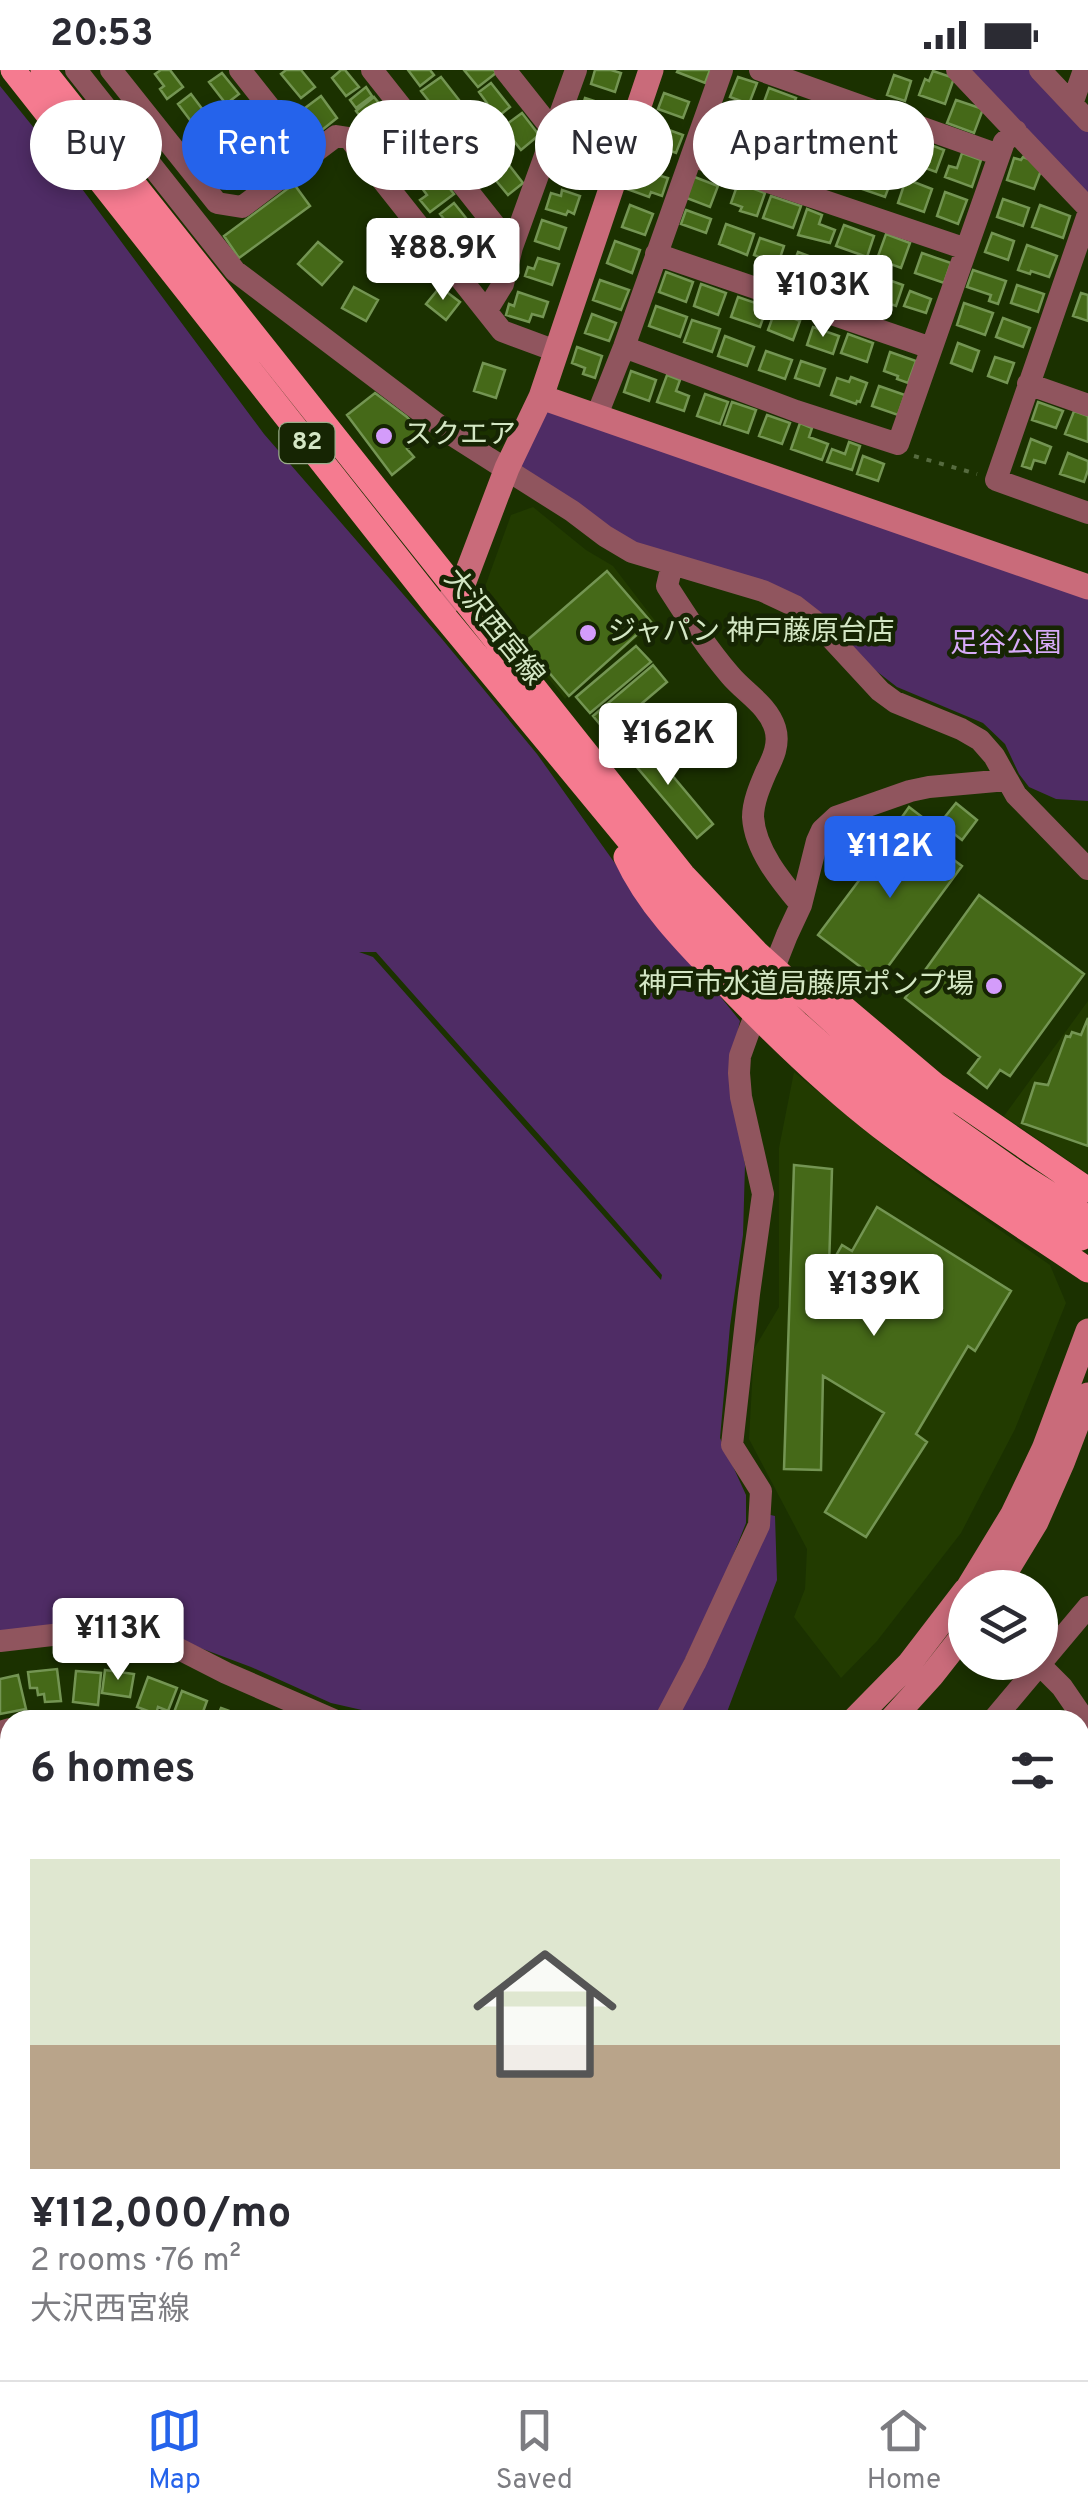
<!DOCTYPE html>
<html lang="en">
<head>
<meta charset="utf-8">
<style>
  :root { --surface:#fff; --page:#f7f7f7; --text:#2b2b33; --muted:#7c7c81; --line:#e1e1e2; --accent:#2563eb }
  body { margin:0; font-family:Overpass,"Noto Sans JP",sans-serif; background:var(--page); color:var(--text); height:100vh; display:flex; flex-direction:column; font-size:38px; white-space:nowrap }
  * { box-sizing:border-box; margin:0 }
  p { font-size:32px; color:var(--muted) }
  .icon { flex:none; width:55px; height:55px; fill:none; stroke:currentColor; stroke-width:2; stroke-linecap:round; stroke-linejoin:round }
  .map { position:relative; flex:1; overflow:hidden }
  .sheet { position:absolute; left:0px; top:1640px; width:1090px; height:670px; display:flex; flex-direction:column; background:var(--surface); border-radius:30px 30px 0 0; box-shadow:0 5px 15px #0003 }
  .sheet>* { flex:none }
  .top-card { position:absolute; left:30px; top:30px; width:1030px; height:90px; display:flex; gap:20px }
  .buttons { position:absolute; left:948px; top:1500px; display:grid; gap:20px }
  .buttons a { display:grid; place-items:center; width:110px; height:110px; border-radius:50%; background:var(--surface); box-shadow:0 5px 15px #0003; font-size:50px }
  .price { position:absolute; translate:-50% -85px; padding:0 22px; border-radius:10px; background:#fff; color:#222; font-size:32px; line-height:65px; filter:drop-shadow(0 2px 5px #0008) }
  .price::after { content:''; position:absolute; left:50%; top:60px; width:30px; height:22px; margin-left:-15px; background:inherit; clip-path:polygon(0 0,100% 0,50% 100%) }
  .price.on { background:var(--accent); color:#fff }
  ul { padding:0; list-style:none }
  li { display:grid; align-content:center; gap:20px; height:530px; padding:0 30px }
  li+li { border-top:2px solid var(--line) }
  li span { display:grid; place-items:center; height:310px; border-radius:0px; color:#555 }
  li>.icon { margin-inline-start:auto }
  span .icon { width:180px; height:180px; fill:#fffc; stroke-width:1 }
  li b { font-size:42px }
  h2 { display:flex; justify-content:space-between; align-items:center; height:120px; padding:0 30px; font-size:42px }
  .pill { padding:0 35px; border-radius:45px; background:var(--surface); box-shadow:0 5px 15px #0003; font-size:35px; line-height:90px }
  .pill.on { background:var(--accent); color:#fff }
  .status { display:flex; justify-content:space-between; align-items:center; height:70px; padding:0 50px; background:var(--surface); direction:ltr }
  .status svg { height:28px; fill:currentColor }
  .menu { display:flex; justify-content:space-around; align-items:center; height:140px; border-top:2px solid var(--line); background:var(--surface); font-size:28px; color:var(--muted) }
  .menu a { display:grid; justify-items:center; gap:5px }
  .menu .on { color:var(--accent) }
  .map>svg:first-child { display:block }
  .built { fill:#223b00 }
  .green { fill:#4f2c65; fill-rule:evenodd }
  .building { fill:#456918; stroke:#749553; stroke-width:2.5 }
  .lines { fill:none; stroke-linecap:round; stroke-linejoin:round }
  .path { stroke:#566b3f; stroke-width:4; stroke-dasharray:5 8; stroke-linecap:butt }
  .lane { stroke:#90555e; stroke-width:11 }
  .street { stroke:#90555e; stroke-width:22 }
  .secondary { stroke:#c96b7a; stroke-width:25 }
  .primary { stroke:#f57b90; stroke-width:25 }
  .poi-dot { fill:#d49cfb; stroke:#162503; stroke-width:4 }
  .labels { text-anchor:middle; dominant-baseline:central; stroke-width:9; stroke-linejoin:round; paint-order:stroke }
  .shield { fill:#162503; stroke:#9bad8b; stroke-width:2.5 }
  .shield-label { font-size:25px; font-weight:bold; fill:#d4e7c5 }
  .poi-label { font-size:28px; fill:#d4e7c5; stroke:#162503; text-anchor:start }
  .street-label { font-size:28px; fill:#d4e7c5; stroke:#162503 }
  .park-label { font-size:28px; fill:#d8abf8; stroke:#162503 }
</style>
</head>
<body>
<div class="status"><b>20:53</b><svg viewBox="0 0 49 12"><path d="M0 12V9h3v3zM5 12V6h3v6zM10 12V3h3v9zM15 12V0h3v12zM26 1h20v11H26zM47 4h2v5h-2z"/></svg></div>
<div class="map">
<svg width="1088" height="2310" viewBox="0 0 1088 2310">
  <rect width="100%" height="100%" fill="#1b3100"/>
  <path class="built" d="M533,437l53,43 27,16 43,56 -91,77 -83,-104 29,-80z
    M1088,931v173l-84,-58z
    M794,1002l124,101 132,92 16,38 -51,126 -54,104 -84,108 -36,37 -47,-61 11,-28 2,-40 -58,-110 5,-90 25,-42v-159z"/>
  <path class="green" d="M968,0h65l55,58v70z
    M0,16l68,84 196,264 178,205 95,115 92,129 111,138 -11,49 16,95 -2,70 -13,91 -10,112 26,57v28l-20,50 -70,147h-250l-75,-17 -80,-36 -88,-33 -55,-17 -108,15zM359,882h17c95,108 193,214 286,323l-1,5 -288,-323z
    M541,327l547,190v214l-32,-2 -27,-12 -10,-13 -14,-30 -22,-21 -86,-36 -44,-34 -58,-52 -148,-49 -140,-84z
    M762,1443l13,3 2,64 -50,132 -10,8h-46z
    M641,2300h205l7,10h-251z"/>
  <path class="building" d="M161,0h9l13,17 -16,12 -7,-10 4,-3 -9,-12z
    M286,0h15l14,17 -14,11 -20,-24z
    M341,0h4l14,17 -13,9 -14,-18z
    M408,0h22l4,5 -14,11z
    M464,0h30l2,3 -18,14z
    M595,0h16l10,3 -6,19 -24,-8z
    M678,0h32l-5,13 -28,-11z
    M933,1l21,7 -9,26 -26,-9 6,-16 4,2z
    M222,3l17,21 -13,10 -17,-22z
    M894,5l17,6 -6,20 -18,-6z
    M441,7l18,23 -13,10 -5,-6 -6,5 -14,-18z
    M738,7l19,6 -8,21 -19,-7z
    M491,13l19,24 -16,13 -10,-14 3,-3 -8,-11z
    M366,17l6,9 -16,12 -6,-8z
    M769,18l27,10 -8,22 -28,-7z
    M664,23l25,9 -6,16 -25,-9z
    M191,24l18,24 -13,10 -18,-24z
    M321,26l16,22 -15,12 -17,-22z
    M374,27l8,10 -18,14 -8,-10z
    M585,28l28,9 -8,24 -27,-10z
    M956,30l27,9 -9,24 -27,-10z
    M245,32l11,14 -4,2 7,8 -13,9 -16,-21z
    M814,34l20,7 -7,20 -20,-7z
    M462,38l18,23 -18,14 -9,-11 5,-5 -8,-11z
    M391,43l10,13 -21,17 -10,-13z
    M522,43l17,22 -18,15 -18,-23z
    M843,45l19,7 -4,11 9,4 -3,8 -28,-10z
    M722,48l24,9 -7,19 -23,-9z
    M218,54l18,23 -18,14 -9,-13 4,-3 -9,-11z
    M655,55l28,10 -7,18 -27,-10z
    M403,57l8,10 -22,16 -7,-9z
    M877,57l9,3 -6,17 -9,-3z
    M760,60l25,9 -7,19 -25,-9z
    M889,61l17,7 -7,19 -17,-7z
    M274,64l13,17 -17,13 -8,-10 -3,2 -8,-10 11,-8 3,4z
    M797,64l22,8 -9,24 -22,-8z
    M484,66l16,21 -12,10 -8,-10 -7,6 -9,-12z
    M918,70l26,10 -8,22 -27,-10z
    M414,73l15,19 -17,13 -14,-19z
    M566,79l27,9 -7,21 -27,-9z
    M833,81l28,10 -9,24 -27,-10z
    M962,83l19,7 -9,27 -27,-10 4,-11 8,2z
    M237,84l16,20 -12,9 -6,-8 -7,5 -10,-12z
    M1023,87l11,4 8,7 -8,21 -27,-9 7,-22 7,2z
    M509,95l14,18 -15,12 -15,-18z
    M634,98l34,10 -6,18 -11,-4 -2,5 -22,-8z
    M869,98l24,8 -8,21 -23,-8z
    M439,105l15,19 -24,18 -10,-12 7,-5 -8,-11 10,-7 3,3z
    M692,106l26,10 -8,21 -26,-10z
    M906,109l26,10 -8,23 -26,-9z
    M738,113l27,10 -8,23 -17,-5 2,-4 -11,-4z
    M294,114l16,22 -71,52 -15,-22z
    M562,120l18,6 -6,18 -6,-3 -2,4 -20,-6 5,-16 10,3z
    M945,122l22,8 -9,24 -21,-8z
    M771,126l30,10 -8,22 -30,-10z
    M1003,129l26,9 -6,18 -26,-9z
    M454,133l16,20 -14,11 -16,-20z
    M630,135l23,9 -8,21 -23,-8z
    M1040,135l30,11 -7,22 -31,-11z
    M807,139l15,6 -3,9 16,6 -5,13 -32,-8z
    M686,140l25,9 -5,14 -25,-9z
    M542,150l24,8 -7,21 -24,-8z
    M726,154l28,10 -7,21 -28,-11z
    M844,155l30,11 -7,21 -31,-11z
    M992,163l22,8 -6,19 -23,-8z
    M886,164l24,9 -9,25 -24,-9z
    M477,168l3,5 6,-5 10,13 -10,8 -4,-5 -7,5 -9,-12z
    M760,168l24,8 -6,18 -24,-9z
    M615,171l25,9 -8,23 -25,-10z
    M318,172l24,20 -20,23 -24,-21z
    M1027,175l30,11 -8,21 -18,-6 -1,3 -12,-4z
    M798,182l27,10 -7,21 -28,-10z
    M922,183l29,10 -7,20 -29,-10z
    M538,188l21,6 -7,21 -27,-9 3,-9 6,2z
    M833,194l28,9 -8,22 -28,-10z
    M973,200l33,11 -8,23 -9,-3 2,-6 -24,-8z
    M666,202l27,10 -7,20 -27,-10z
    M869,203l34,12 -7,21 -35,-12z
    M600,210l29,10 -8,20 -28,-10z
    M701,214l25,9 -8,22 -24,-9z
    M1017,215l27,9 -6,18 -27,-9z
    M354,217l24,13 -12,21 -24,-13z
    M440,217l20,15 -14,18 -20,-16z
    M910,221l21,8 -5,14 -22,-7z
    M518,222l30,10 -5,15 -11,-3 -3,8 -23,-7 3,-11 5,2z
    M1081,223l7,2v26l-15,-5z
    M738,227l29,10 -7,20 -29,-10z
    M964,233l29,10 -8,22 -28,-10z
    M656,236l31,11 -7,20 -31,-11z
    M775,241l25,10 -7,19 -25,-10z
    M592,244l24,9 -7,18 -24,-8z
    M1003,248l27,10 -7,19 -27,-10z
    M692,250l28,9 -8,23 -28,-10z
    M813,257l26,9 -6,18 -26,-9z
    M848,264l25,9 -6,19 -26,-9z
    M725,266l29,11 -7,19 -29,-10z
    M958,273l21,8 -7,20 -21,-8z
    M577,277l25,9 -7,22 -12,-4 2,-6 -13,-5z
    M766,281l26,9 -7,19 -26,-9z
    M890,282l26,9 -8,22 -11,-4 1,-3 -14,-5z
    M995,287l19,6 -7,20 -19,-7z
    M801,291l24,8 -6,17 -24,-8z
    M483,293l22,7 -9,28 -22,-7z
    M631,301l25,9 -7,21 -25,-9z
    M667,305l13,5 -4,11 13,5 -5,15 -27,-9z
    M851,307l16,6 -7,19 -3,-1 -1,3 -25,-9 6,-17 12,4z
    M879,316l26,9 -7,20 -26,-9z
    M375,323l32,24 16,19 -16,13 7,8 -22,18 -45,-60z
    M705,324l23,8 -8,22 -23,-8z
    M732,332l24,8 -8,23 -24,-8z
    M1038,332l25,9 -7,17 -24,-8z
    M1074,341l14,5v26l-23,-8z
    M767,345l23,8 -8,21 -23,-8z
    M800,353l12,5 -3,9 19,7 -6,16 -31,-11z
    M1031,369l20,8 -6,16 -11,-3 -3,9 -9,-3z
    M849,372l11,4 -8,24 -25,-8 5,-13 13,5z
    M1068,383l20,8v9l-4,12 -24,-8z
    M863,386l21,8 -6,17 -21,-7z
    M607,501l44,51 -82,74 -45,-53z
    M636,576l15,16 -61,51 -14,-16z
    M653,595l14,17 -60,51 -14,-17z
    M668,643l25,29 -17,15 -25,-30z
    M640,667l73,87 -16,14 -73,-86z
    M956,733l21,17 -15,20 -22,-17z
    M909,737l17,13 -7,10 -17,-13z
    M903,752l59,44 -84,114 -60,-45z
    M979,825l105,79 -74,102 -10,-6 -13,18 -19,-15 12,-16 -75,-59z
    M1088,948v128l-66,-23 13,-40 13,2 18,-49 4,1 2,-5 9,3z
    M794,1095l38,4 -3,99 13,-23 10,6 25,-44 134,84 -36,60 -7,-5 -52,88 11,8 -61,95 -41,-25 59,-99 -61,-37 -2,94 -37,-1z
    M57,1599l4,32 -16,1 -1,-8 -6,1 -1,-7h-7l-2,-16z
    M105,1600l29,4 -4,23 -28,-4z
    M76,1601l25,2 -3,32 -25,-3z
    M18,1605l8,34 -26,5v-35z
    M148,1607l29,11 -9,23 -10,-4 -2,7 -19,-7z
    M182,1621l25,10 -7,19h-13l-14,-5z
    M221,1638l22,8 -2,4h-25z
    M1,1677l8,30 -9,3v-32z
    M1080,1681l8,11v117l-8,-12z
    M10,1712v19l-9,1 2,6 -3,1v-25z
    M10,1746v33l-4,1 -6,-31z
    M10,1818v29l-8,2 -2,-29z
    M10,1889v42l-2,1 -4,-14 -4,1v-28z
    M1080,2019l8,11v73l-8,-12z
    M10,2145v15l-10,3v-16z
    M10,2193v22l-7,1 -3,-21z
    M6,2266l4,15v14l-10,3v-30z
    M48,2300l3,10h-24l-2,-8z
    M67,2300h18l3,10h-18z
    M101,2300h25l1,1 -12,3 2,6h-19l5,-3z
    M206,2300h29l2,10h-29z
    M252,2300h38l2,10h-37z
    M418,2300h220l1,2 -33,8h-229z
    M852,2300h66l8,10h-67z"/>
  <g class="lines">
    <path class="path" d="M914,386l63,18
      M938,2300l1,2 2,-2
      M949,2300l8,10
      M724,2310l3,-10"/>
    <path class="lane" d="M358,2310l12,-10"/>
    <path class="street" d="M76,0l159,201 214,162 123,78 33,25 27,16 131,39 32,15 23,18 62,67 15,11 66,27 19,11 14,16 22,39 72,74
      M111,0l106,133 25,4 94,-71 13,2 153,193 54,20
      M240,0l69,87
      M372,0l140,177
      M505,0l50,63
      M760,0l239,85
      M957,0l131,138
      M1040,0l48,51
      M1072,34l12,-34
      M692,86l274,93
      M1088,144l-92,266 92,33
      M656,184l275,94
      M487,240l16,-26 9,-37 64,-177
      M624,277l172,64 102,33 106,-302 12,-11
      M1028,314l60,21
      M597,345l27,-68 98,-277
      M672,495l-5,21c20,31 39,61 63,89 15,18 38,30 45,53 5,16 -2,30 -9,44 -6,14 -13,30 -13,45 2,33 28,64 48,88
      M0,1571l104,-12 73,19 49,25 108,47
      M1041,1596l21,21 26,38
      M665,1650l30,-57 64,-138 2,-34 -29,-46 17,-151 14,-100 -22,-97 -2,-24 1,-17 9,-25 38,-96 14,-30 16,-64 5,-11 14,-13 74,-26 19,-4 78,-7
      M993,1650l95,-113
      M0,1662l10,-3
      M0,1873l10,-3
      M1080,1942l8,11
      M0,2124l10,-3
      M0,2247l10,-2
      M177,2300l3,10"/>
    <path class="secondary" d="M541,327l547,190
      M446,533l14,-11 47,-124 34,-71 110,-327
      M968,1518l45,-74 31,-65 44,-118
      M996,1518l40,-66 26,-59 26,-68
      M854,1650l55,-56 56,-73
      M891,1650l41,-45 33,-42
      M0,1980l10,-3
      M0,2007l10,-3
      M322,2300l3,10"/>
    <path class="primary" d="M13,0l425,539 280,339 79,75 88,78 70,54 126,83
      M43,0l640,805 74,78 190,171 71,50 70,44
      M626,787c22,48 62,88 98,125 49,51 101,102 157,145 67,51 137,96 207,143
      M825,922l110,93 153,105"/>
  </g>
  <g class="poi-dot">
    <circle cx="384" cy="366" r="10"/>
    <circle cx="588" cy="563" r="10"/>
    <circle cx="994" cy="916" r="10"/>
  </g>
  <g class="labels">
    <rect class="shield" x="279.5" y="353" width="55" height="40" rx="8"/>
    <g class="shield-label">
      <text x="307" y="373">82</text>
    </g>
    <g class="poi-label">
      <text x="404" y="366">スクエア</text>
      <text x="608" y="563">ジャパン 神戸藤原台店</text>
      <text x="974" y="916" text-anchor="end">神戸市水道局藤原ポンプ場</text>
    </g>
    <g class="street-label">
      <text transform="translate(493 558) rotate(51)">大沢西宮線</text>
    </g>
    <g class="park-label">
      <text x="1006" y="575">足谷公園</text>
    </g>
  </g>
</svg>
<div class="buttons">
<a><svg class="icon" aria-label="layers" viewBox="0 0 24 24"><path d="M12 4l9 5-9 5-9-5zM3 14l9 5 9-5"/></svg></a>
</div>
<b class="price" style="left:443px;top:233px">¥88.9K</b>
<b class="price" style="left:823px;top:270px">¥103K</b>
<b class="price" style="left:668px;top:718px">¥162K</b>
<b class="price on" style="left:890px;top:831px">¥112K</b>
<b class="price" style="left:874px;top:1269px">¥139K</b>
<b class="price" style="left:118px;top:1613px">¥113K</b>
<div class="top-card">
<a class="pill">Buy</a>
<a class="pill on">Rent</a>
<a class="pill">Filters</a>
<a class="pill">New</a>
<a class="pill">Apartment</a>
</div>
<section class="sheet">
<h2>6 homes<svg class="icon" aria-label="filters" viewBox="0 0 24 24"><path d="M4 7h16M4 17h16"/><circle cx="9" cy="7" r="2"/><circle cx="15" cy="17" r="2"/></svg></h2>
<ul>
<li><span style="background:linear-gradient(#dfe7d0 60%,#b9a48a 0)"><svg class="icon" aria-label="home" viewBox="0 0 24 24"><path d="M3 11l9-7 9 7M6 9v11h12V9"/></svg></span><div><b>¥112,000/mo</b><p>2 rooms · 76 m²</p><p>大沢西宮線</p></div></li>
</ul>
</section>
</div>
<nav class="menu">
<a class="on"><svg class="icon" aria-label="map" viewBox="0 0 24 24"><path d="M3 6l6-2 6 2 6-2v14l-6 2-6-2-6 2zM9 4v14M15 6v14"/></svg>Map</a>
<a><svg class="icon" aria-label="saved" viewBox="0 0 24 24"><path d="M7 4h10v16l-5-4-5 4z"/></svg>Saved</a>
<a><svg class="icon" aria-label="home" viewBox="0 0 24 24"><path d="M3 11l9-7 9 7M6 9v11h12V9"/></svg>Home</a>
</nav>
</body>
</html>
